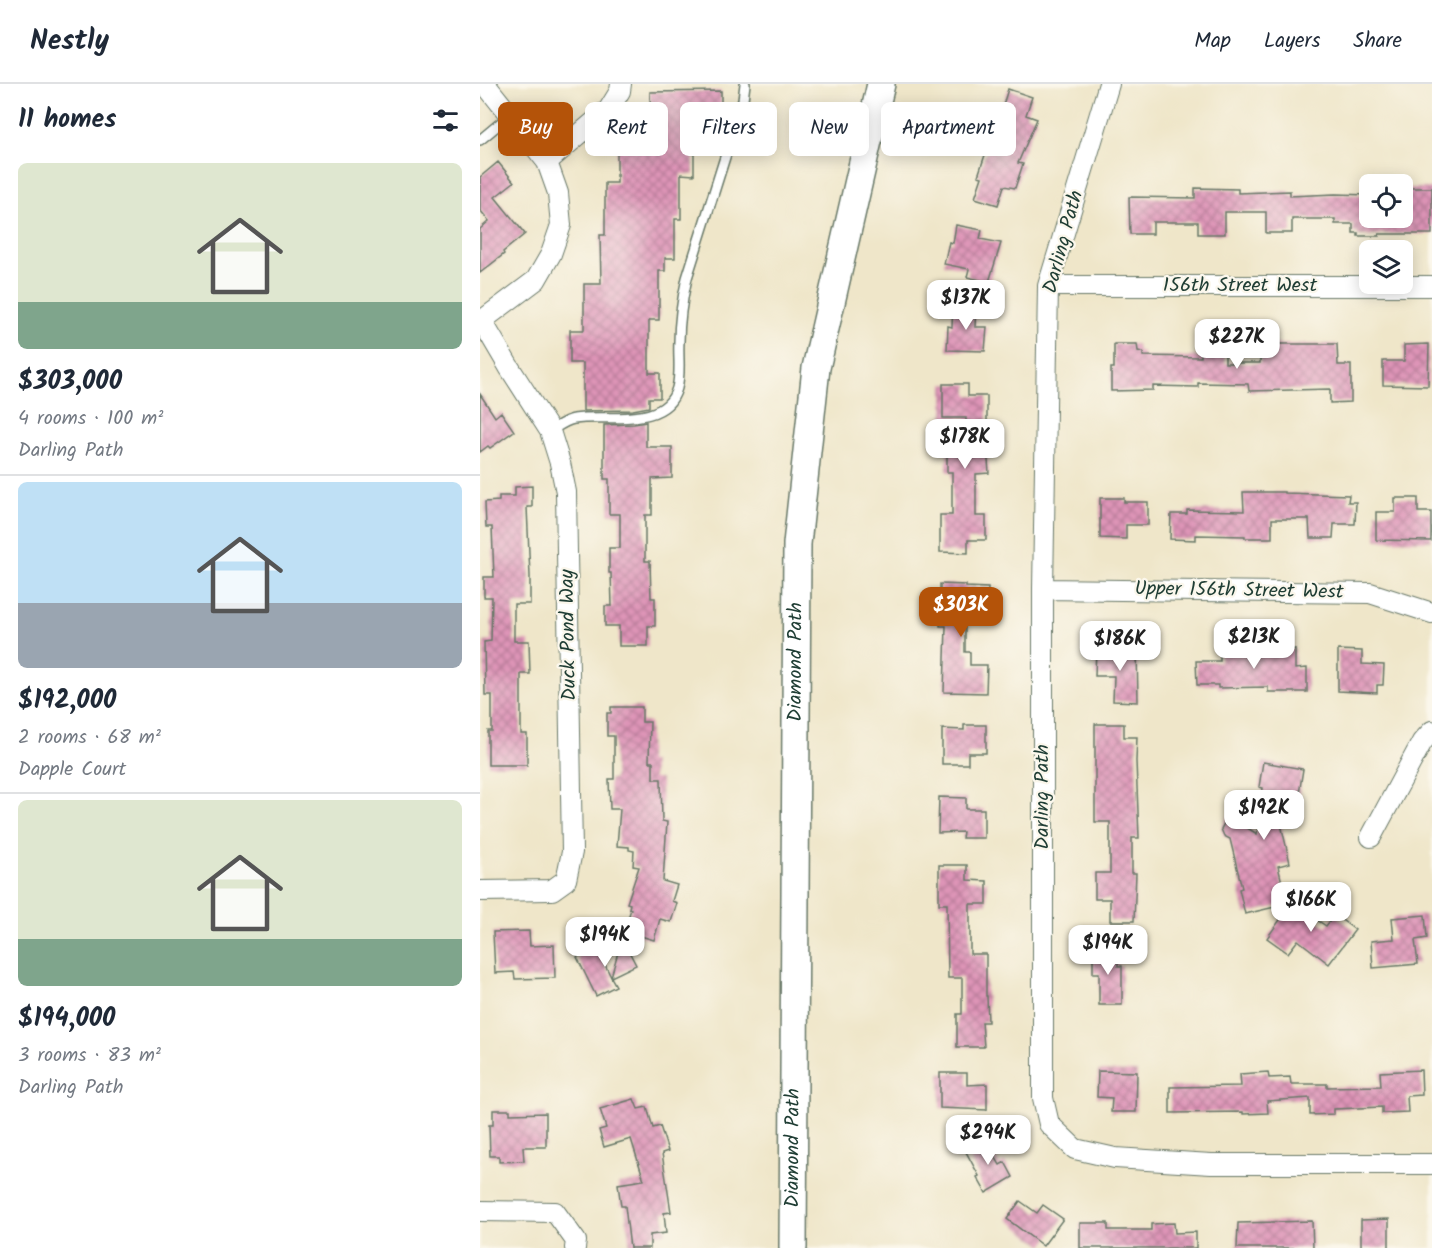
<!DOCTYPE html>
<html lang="en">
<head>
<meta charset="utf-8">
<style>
  :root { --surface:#fff; --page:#f6f6f7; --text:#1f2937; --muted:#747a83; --line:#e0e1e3; --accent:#b45309 }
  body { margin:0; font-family:Kalam,sans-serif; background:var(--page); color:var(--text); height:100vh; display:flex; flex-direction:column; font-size:22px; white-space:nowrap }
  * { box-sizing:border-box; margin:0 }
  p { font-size:20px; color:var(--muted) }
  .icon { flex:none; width:33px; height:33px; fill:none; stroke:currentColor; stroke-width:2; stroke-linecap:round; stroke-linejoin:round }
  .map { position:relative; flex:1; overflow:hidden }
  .panel { display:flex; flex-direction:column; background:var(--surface); width:480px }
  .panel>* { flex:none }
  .top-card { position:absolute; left:18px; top:18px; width:570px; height:54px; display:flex; gap:12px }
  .controls { position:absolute; left:879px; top:90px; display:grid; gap:12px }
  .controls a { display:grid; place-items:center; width:54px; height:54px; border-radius:9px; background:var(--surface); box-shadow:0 3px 15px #0003; font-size:30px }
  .price { position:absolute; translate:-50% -51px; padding:0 14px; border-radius:12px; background:#fff; color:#222; font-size:20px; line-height:39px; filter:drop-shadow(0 2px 3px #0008) }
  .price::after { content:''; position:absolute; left:50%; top:36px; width:18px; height:14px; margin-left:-9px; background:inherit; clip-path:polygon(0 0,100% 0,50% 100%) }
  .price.on { background:var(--accent); color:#fff }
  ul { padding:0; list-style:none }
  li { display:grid; align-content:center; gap:12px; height:318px; padding:0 18px }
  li+li { border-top:2px solid var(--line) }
  li span { display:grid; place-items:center; height:186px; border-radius:9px; color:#555 }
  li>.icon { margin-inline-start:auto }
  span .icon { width:108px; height:108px; fill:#fffc; stroke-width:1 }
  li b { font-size:26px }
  h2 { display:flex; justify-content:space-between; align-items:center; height:72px; padding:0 18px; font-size:26px }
  .tag { padding:0 21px; border-radius:9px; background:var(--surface); box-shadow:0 3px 15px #0003; font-size:21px; line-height:54px }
  .tag.on { background:var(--accent); color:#fff }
  header { display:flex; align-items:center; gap:36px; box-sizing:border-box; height:84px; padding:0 30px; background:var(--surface); border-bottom:2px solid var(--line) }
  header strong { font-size:28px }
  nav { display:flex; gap:33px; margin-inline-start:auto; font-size:21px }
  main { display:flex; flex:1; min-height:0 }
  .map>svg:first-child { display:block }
  .building { fill:url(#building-cross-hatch) }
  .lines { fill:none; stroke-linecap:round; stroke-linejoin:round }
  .lane-casing { stroke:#687868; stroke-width:12 }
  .street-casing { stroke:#687868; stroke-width:22 }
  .secondary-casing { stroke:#687868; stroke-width:30 }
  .lane { stroke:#fff; stroke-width:9 }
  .street { stroke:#fff; stroke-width:20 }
  .secondary { stroke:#fff; stroke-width:27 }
  .labels { text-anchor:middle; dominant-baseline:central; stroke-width:4.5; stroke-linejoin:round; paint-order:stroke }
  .street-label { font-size:20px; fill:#1f3d34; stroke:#fbf7ec }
</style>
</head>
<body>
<header>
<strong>Nestly</strong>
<nav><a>Map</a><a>Layers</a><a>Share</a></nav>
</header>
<main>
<section class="panel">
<h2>11 homes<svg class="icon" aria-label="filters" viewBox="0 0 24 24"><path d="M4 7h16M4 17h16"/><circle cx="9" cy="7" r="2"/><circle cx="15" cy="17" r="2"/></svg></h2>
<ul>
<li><span style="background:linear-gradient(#dfe7d0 75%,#7fa58c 0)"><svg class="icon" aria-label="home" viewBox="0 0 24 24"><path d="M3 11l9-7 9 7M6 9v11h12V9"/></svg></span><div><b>$303,000</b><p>4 rooms · 100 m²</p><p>Darling Path</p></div></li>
<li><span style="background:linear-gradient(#bfe0f5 65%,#9aa5b1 0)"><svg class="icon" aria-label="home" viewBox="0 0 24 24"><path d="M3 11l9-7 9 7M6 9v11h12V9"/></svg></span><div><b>$192,000</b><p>2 rooms · 68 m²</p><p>Dapple Court</p></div></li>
<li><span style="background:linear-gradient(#dfe7d0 75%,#7fa58c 0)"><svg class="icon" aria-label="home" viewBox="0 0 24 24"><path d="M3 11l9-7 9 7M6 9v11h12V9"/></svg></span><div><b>$194,000</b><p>3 rooms · 83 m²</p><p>Darling Path</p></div></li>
</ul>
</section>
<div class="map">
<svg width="952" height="1164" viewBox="0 0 952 1164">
  <defs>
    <pattern id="building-cross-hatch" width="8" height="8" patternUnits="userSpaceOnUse" patternTransform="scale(1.5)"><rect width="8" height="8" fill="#de94b7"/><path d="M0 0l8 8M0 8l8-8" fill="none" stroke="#b37a96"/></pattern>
  </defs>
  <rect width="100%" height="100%" fill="#fbf7ec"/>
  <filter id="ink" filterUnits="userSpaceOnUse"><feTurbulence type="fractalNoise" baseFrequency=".0167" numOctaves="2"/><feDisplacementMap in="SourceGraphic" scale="12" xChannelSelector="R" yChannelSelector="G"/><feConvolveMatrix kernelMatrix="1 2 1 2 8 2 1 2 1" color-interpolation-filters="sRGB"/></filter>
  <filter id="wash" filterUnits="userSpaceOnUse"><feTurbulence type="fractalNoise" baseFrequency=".008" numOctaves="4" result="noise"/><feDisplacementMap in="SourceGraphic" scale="24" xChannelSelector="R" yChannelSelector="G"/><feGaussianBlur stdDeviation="1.35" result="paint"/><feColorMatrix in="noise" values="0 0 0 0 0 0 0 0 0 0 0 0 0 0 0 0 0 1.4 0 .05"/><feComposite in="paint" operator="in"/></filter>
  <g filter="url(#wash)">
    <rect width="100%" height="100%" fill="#efe6c9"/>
    <g id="blocks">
      <path class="building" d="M528,5l24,8 -6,18 11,4 -19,44 5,1 -8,24 -11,-2 -6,19 -23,-7 7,-21 -4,-1 8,-24 2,1z
        M241,7v24h-6v13h-21v47l-13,-1v45h-6v39h-10v13h-6v49h-10v53h11v25h-11v9l-16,3 -50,1v-48h-13v-33h14v-46h17l-1,-49h5v-52h12v-45h34l-1,-46z
        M18,78l16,20 -19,15 30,37 -22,18 1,2 -24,19v-44l9,-8 -9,-11v-33z
        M715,104l43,1v4l52,-2v5l45,-2 35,1v23h38v-30h24v46h-53v2h-21v-3h-5v-9h-18v-5h-43v14h-26v-21h-41v22h-27v-12h-45v12h-23l-1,-37 66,1z
        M476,141l26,5 -2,9 21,4 -12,39 -22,-5 2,-8 -25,-5 5,-22 4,1z
        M473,221l23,1 -1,21h12l-2,24 -38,-1 1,-24 4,1z
        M634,260h23l1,7 5,1v4l58,1v-13h24v19h35v-10l8,-1v-8h69l1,21h13v37l-21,1v-14l-81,2 -1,-7 -50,-1v4l-45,-1v4l-42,1v-23h3z
        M949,260l-1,42 -45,-1v-24h21v-16z
        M463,300h25v12h19v26h-2l4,51 -13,1v42h10v24h-18v13l-28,-1v-37h12v-43h-5v-23h19v-31h-23z
        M0,310l15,23 6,-5 13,19 -24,17 -2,-2 -8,6z
        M166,338v25h26v31l-20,1v36h-7v46h5l1,37h4v28h-7v20h-29v-20h-14v-20h7l-1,-33h-2v-25h11v-34h-11v-35h-5v-54l30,-1z
        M52,402v21h-5l3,69v28h-16v37h15l1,33h-9v60h6v31h-39v-34h4v-36h-7l-1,-53 7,-1 1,-44h-8v-20h10l-2,-50h-6l-1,-25 14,-1v-5h16v-9z
        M763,408h41v1l65,2 -1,7h8l-1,22h-21l-1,14h-23l-1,-19h-37v19h-27v-2l-49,-1v5l-26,-1 1,-25h16v-4l57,1z
        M620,414h24v4h24v23h-22v14l-26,-1z
        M915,414h23v14h13v29l-55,-1v-28h19z
        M460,500l26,1v2l22,1 -1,25 -22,-1v40h5v13h17l-1,28 -42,-1 2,-66h-6z
        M766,563v2h49v20l12,-1v24h-39v-5l-50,1v-3h-21l-1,-24h24v-13z
        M616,564l41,1 1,53 -25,-1 1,-25h-19z
        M858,566l24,1v13l22,1 -1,20h-6v8l-39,-2z
        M131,623h31v15h8l-1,40h4v17h8l1,42 5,1 -4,59 14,4 -5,16 5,2 -6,19 -11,-3 -6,21 -30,-9 7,-22 -2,-1 1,-4 -3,-1 12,-36 -6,-1 1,-15 -5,-1v-3l-12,-1 3,-37h-10l-1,-30h5v-43h-7v-23h4z
        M615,640h29v13h13l-1,24 3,77h-7v35h4l-2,48h-24v-22h-15v-26h15v-51h-15z
        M484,641h22v28h-18v11h-26v-35l22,1z
        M783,678l40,7 -4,25 -13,-2 -6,28 10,43 -12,3 9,38 -42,10 -6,-25 3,-1 -12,-49 -6,-3 -3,-7 7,-13 29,18 6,-46 -4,-1z
        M459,713l27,1v11h18v29h-22l1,-6 -25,1z
        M459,781h28v15l20,1v23h-17v50h16v42h1l1,26h-6l2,25h-27v-33h5v-36h-14l-1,-74h-8z
        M812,819l34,23 9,-11 20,15 -26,34 -31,-24 -10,13 -21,-15z
        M945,831l2,23 -12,2 3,24 -45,4 -2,-27 23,-2 -2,-21z
        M49,847l1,15 24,-1 1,33 -40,1 -1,-7 -19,1 -2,-41z
        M142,854l14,27 -25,12 5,9 -20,10 -19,-39 20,-9 14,29z
        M613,864l25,1v17h4v39h-23v-32h-6z
        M941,986l1,25 -15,1 1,16 -26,1v-6l-48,2v5l-24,1v-17l-43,3 1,12 -25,1v-2l-73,1v-26l71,-1 -1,-12 28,-2 1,6 21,-1 1,7h36v3l54,-1 -1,-14z
        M618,987l39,1 -1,40h-25l1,-14 -15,-1z
        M460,989h27v12l20,-1v26l-47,-2z
        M154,1015l4,10 9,-2 6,21 7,-2 8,25 -6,2 9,59 -7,1 2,20 -16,2v13h-20l-5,-42h-4l-3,-22 26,-4 -13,-41 -27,8 -5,-17 7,-2 -6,-19z
        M13,1026h17v4l36,-1v34h-23l1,14 -25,1v-6h-9l-1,-31h4z
        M505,1055l15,26 5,-3 8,15 -27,16 -9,-16 2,-1 -14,-26z
        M540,1117l17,12 6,-8 20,14 -20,27 -36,-27z
        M909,1135v29h-28v-28z
        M832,1137l1,27h-76l1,-25z
        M600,1139h28v7h43v-6l23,-1 1,10 21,-1v16h-116z"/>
    </g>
  </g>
  <g filter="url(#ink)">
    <use href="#blocks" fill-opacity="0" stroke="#687868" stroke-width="1.5"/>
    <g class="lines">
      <defs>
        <path id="lane" d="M0,56l30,-25
          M70,347c7,-4 16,-11 24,-12 32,-5 92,10 103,-31 4,-15 1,-31 2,-46 0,-22 3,-42 8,-64l56,-178 2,-16"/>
        <path id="street" d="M629,0l-61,202 -5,303v509l6,26 26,25 40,9 96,6h221
          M67,78l62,-53 11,-18 1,-7
          M568,202h384
          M0,238l56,-42 15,-26 10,-29 -3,-32 -11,-31 -62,-78
          M563,505l327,4 62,20
          M891,753l51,-95 10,-11
          M0,807l72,-1 14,-10 6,-28 -6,-360 -6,-29 -10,-32 -41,-64 -27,-46
          M0,1127l75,1 21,29 -1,7"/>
        <g id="secondary">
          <path id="s1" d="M313,1164l4,-704 19,-176 65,-284"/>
        </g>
      </defs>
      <use href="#lane" class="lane-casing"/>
      <use href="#street" class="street-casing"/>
      <use href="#secondary" class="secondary-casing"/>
      <use href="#lane" class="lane"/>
      <use href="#street" class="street"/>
      <use href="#secondary" class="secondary"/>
    </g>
  </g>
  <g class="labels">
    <g class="street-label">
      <text transform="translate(584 158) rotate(-75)">Darling Path</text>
      <text x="760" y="202">156th Street West</text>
      <text transform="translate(759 507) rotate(1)">Upper 156th Street West</text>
      <text transform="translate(89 551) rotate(-91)">Duck Pond Way</text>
      <text stroke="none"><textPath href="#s1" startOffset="586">Diamond Path</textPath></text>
      <text transform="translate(563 713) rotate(-90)">Darling Path</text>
      <text stroke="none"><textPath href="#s1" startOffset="100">Diamond Path</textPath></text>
    </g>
  </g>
</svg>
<div class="controls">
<a><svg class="icon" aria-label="locate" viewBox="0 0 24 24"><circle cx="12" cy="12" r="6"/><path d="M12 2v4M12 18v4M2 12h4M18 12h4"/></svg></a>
<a><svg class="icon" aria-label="layers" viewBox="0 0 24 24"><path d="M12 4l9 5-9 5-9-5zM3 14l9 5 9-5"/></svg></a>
</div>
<b class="price" style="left:486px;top:247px">$137K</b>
<b class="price" style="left:757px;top:286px">$227K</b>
<b class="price" style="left:485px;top:386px">$178K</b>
<b class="price on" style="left:481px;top:554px">$303K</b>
<b class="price" style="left:774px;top:586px">$213K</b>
<b class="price" style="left:640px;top:588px">$186K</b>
<b class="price" style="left:784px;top:757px">$192K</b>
<b class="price" style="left:831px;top:849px">$166K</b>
<b class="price" style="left:125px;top:884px">$194K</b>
<b class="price" style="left:628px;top:892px">$194K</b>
<b class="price" style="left:508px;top:1082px">$294K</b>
<div class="top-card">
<a class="tag on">Buy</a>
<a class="tag">Rent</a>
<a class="tag">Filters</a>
<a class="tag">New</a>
<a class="tag">Apartment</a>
</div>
</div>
</main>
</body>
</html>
